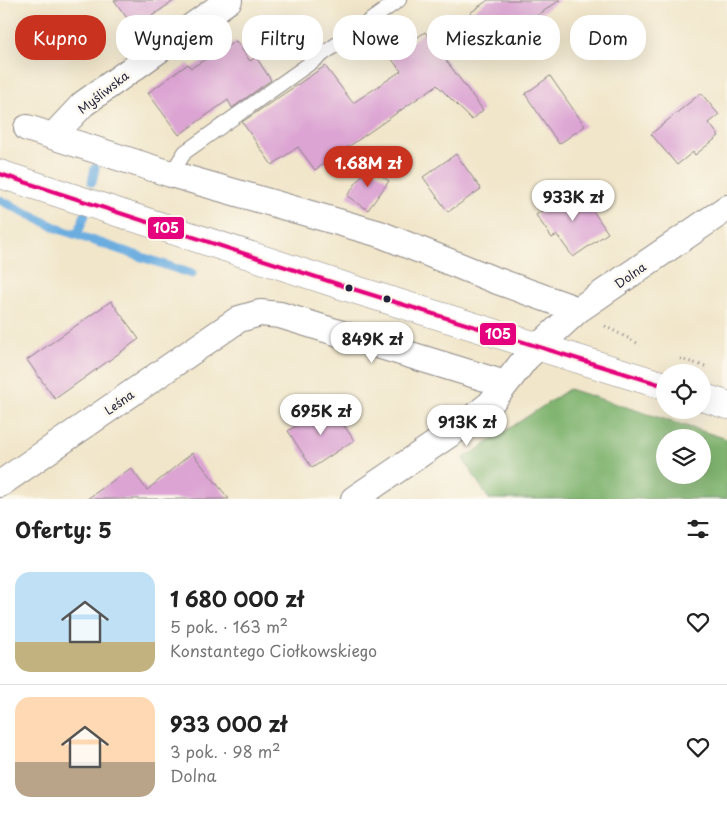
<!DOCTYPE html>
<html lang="pl">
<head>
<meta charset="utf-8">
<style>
  :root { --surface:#fff; --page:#f2f2f2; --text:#222; --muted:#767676; --line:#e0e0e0; --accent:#c8321e }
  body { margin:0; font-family:"Playpen Sans",sans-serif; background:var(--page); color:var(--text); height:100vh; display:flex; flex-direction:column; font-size:19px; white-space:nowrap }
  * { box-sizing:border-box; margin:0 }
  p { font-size:16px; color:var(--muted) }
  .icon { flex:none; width:28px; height:28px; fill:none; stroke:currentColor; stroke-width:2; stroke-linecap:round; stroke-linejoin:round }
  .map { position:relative; height:499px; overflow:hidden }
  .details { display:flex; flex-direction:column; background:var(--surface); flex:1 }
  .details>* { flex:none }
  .guide { position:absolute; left:15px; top:15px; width:698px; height:45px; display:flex; gap:10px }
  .fabs { position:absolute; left:656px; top:364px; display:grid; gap:10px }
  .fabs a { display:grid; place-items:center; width:55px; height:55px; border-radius:50%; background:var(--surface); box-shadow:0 5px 20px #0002; font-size:25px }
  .price { position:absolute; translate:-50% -42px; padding:0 11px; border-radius:18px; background:#fff; color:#222; font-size:16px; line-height:32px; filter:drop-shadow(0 1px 2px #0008) }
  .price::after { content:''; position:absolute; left:50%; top:30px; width:15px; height:11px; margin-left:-8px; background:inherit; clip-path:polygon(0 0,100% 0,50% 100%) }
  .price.current { background:var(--accent); color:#fff }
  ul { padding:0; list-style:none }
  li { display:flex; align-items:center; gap:15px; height:125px; padding:0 15px }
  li+li { border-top:1px solid var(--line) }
  li span { display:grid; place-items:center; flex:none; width:140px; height:100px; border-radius:15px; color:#555 }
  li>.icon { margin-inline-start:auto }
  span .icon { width:60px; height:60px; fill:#fffc; stroke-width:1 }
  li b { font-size:21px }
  h2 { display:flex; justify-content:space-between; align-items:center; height:60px; padding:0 15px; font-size:21px }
  .pill { padding:0 18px; border-radius:20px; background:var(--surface); box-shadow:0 5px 20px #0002; font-size:18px; line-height:45px }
  .pill.current { background:var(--accent); color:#fff }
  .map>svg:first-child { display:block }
  .forest { fill:#80b470; stroke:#516b56; fill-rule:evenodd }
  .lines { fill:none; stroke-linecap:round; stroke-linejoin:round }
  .stream { stroke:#6cade0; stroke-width:9 }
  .building { fill:#dca4d3 }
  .lane-casing { stroke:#8a8482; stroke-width:16 }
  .street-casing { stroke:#8a8482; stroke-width:28 }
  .secondary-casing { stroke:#8a8482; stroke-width:29 }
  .path { stroke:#8a8482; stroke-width:3; stroke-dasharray:1 4; stroke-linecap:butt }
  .lane { stroke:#fff; stroke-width:14 }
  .street { stroke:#fff; stroke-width:26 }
  .secondary { stroke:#fff; stroke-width:28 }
  .bus-1-casing { stroke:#fbf7ec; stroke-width:8 }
  .bus-1 { stroke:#e5007d; stroke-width:4 }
  .bus-dot { fill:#22223b; stroke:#fbf7ec; stroke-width:2 }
  .labels { text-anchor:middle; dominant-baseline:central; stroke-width:5; stroke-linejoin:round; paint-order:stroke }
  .street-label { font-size:12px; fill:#22223b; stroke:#fbf7ec }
  .line-badge { stroke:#fbf7ec; stroke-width:2 }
  .badge-label { font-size:14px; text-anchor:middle; font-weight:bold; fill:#fff }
</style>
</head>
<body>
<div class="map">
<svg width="727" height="499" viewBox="0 0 727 499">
  <rect width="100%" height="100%" fill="#fbf7ec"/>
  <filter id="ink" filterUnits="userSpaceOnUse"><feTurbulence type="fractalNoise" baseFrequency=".02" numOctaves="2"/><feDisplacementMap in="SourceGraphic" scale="10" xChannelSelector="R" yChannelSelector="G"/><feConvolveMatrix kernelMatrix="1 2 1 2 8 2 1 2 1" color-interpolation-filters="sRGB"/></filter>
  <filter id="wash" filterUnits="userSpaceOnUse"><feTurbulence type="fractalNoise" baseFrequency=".0096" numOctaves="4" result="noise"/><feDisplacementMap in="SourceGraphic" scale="20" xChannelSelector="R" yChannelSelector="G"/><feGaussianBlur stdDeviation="1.12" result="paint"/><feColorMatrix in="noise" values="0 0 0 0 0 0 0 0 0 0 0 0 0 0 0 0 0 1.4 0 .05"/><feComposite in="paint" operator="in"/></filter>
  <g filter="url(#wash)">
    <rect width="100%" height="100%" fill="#f1e6ca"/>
    <path class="forest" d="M569,389l158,50v60h-238l-26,-40zM665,438h37v37h-37z"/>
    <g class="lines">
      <path class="stream" d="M92,182l3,-14
        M0,200l59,29 133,45
        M77,235l8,-20"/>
    </g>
    <g id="blocks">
      <path class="building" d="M114,0h61l-41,28z
        M488,0h72l-45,31 -7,-11 -23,15 -15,-22z
        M425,32l58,78 -11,10 -35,-35 -122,85 -17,-23 -26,18 -30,-43 83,-56 28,37 48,-32 -11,-14z
        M236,41l14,20 6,-4 15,23 -39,28 -4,-8 -49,35 -31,-42 40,-29 3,4z
        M550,76l35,50 -26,18 -34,-50z
        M701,93l18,22 -10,8 10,13 -24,19 -2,-3 -16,13 -26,-31z
        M456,154l25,35 -33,23 -25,-35z
        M368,166l21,15 -21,29 -21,-14z
        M577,187l31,46 -35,24 -16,-22 -5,3 -16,-23z
        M111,301l28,38 -84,60 -28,-39z
        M329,404l25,36 -42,28 -24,-37z
        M192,453l37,46h-142l44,-31 16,22z"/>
    </g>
  </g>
  <g filter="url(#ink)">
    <use href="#blocks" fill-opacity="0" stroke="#8a8482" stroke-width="1"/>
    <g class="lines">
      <defs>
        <path id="lane" d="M171,174l14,-22 214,-152"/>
        <path id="street" d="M27,128l144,46 209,60 112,45 86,31
          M53,136l30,-32 146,-104
          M0,484l239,-165 21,-6 20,2 225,69
          M354,499l112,-76 24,-19 36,-46 52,-48 149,-102"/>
        <path id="secondary" d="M0,174l353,115 312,97
          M702,397l25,8"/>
      </defs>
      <use href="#lane" class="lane-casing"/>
      <use href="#street" class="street-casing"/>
      <use href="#secondary" class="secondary-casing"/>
      <path class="path" d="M605,326l34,18
        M680,359l25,7"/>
      <use href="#lane" class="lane"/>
      <use href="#street" class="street"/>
      <use href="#secondary" class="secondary"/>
      <defs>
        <path id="bus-1" d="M0,174l353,115 312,97"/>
      </defs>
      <use href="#bus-1" class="bus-1-casing"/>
      <use href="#bus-1" class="bus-1"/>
    </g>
  </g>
  <g class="bus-dot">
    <circle cx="349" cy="288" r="4.5"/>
    <circle cx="387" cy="299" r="4.5"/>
  </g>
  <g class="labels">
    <g class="street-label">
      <text transform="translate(103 92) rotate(-38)">Myśliwska</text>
      <text transform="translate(630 275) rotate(-35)">Dolna</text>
      <text transform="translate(119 402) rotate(-35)">Leśna</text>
    </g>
  </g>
  <g class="line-badge">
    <rect x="147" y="216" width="38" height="24" rx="5" fill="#e5007d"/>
    <rect x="479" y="322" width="38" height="24" rx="5" fill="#e5007d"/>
  </g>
  <g class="badge-label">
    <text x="166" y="233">105</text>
    <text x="498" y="339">105</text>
  </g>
</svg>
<div class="fabs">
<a><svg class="icon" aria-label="locate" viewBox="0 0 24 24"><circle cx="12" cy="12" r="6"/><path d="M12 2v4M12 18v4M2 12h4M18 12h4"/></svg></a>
<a><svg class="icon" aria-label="layers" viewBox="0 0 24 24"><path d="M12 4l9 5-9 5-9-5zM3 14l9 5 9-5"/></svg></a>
</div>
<b class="price current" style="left:368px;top:188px">1.68M zł</b>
<b class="price" style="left:573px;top:222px">933K zł</b>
<b class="price" style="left:372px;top:364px">849K zł</b>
<b class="price" style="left:321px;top:436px">695K zł</b>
<b class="price" style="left:467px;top:447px">913K zł</b>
<div class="guide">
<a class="pill current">Kupno</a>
<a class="pill">Wynajem</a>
<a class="pill">Filtry</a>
<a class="pill">Nowe</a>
<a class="pill">Mieszkanie</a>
<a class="pill">Dom</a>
</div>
</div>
<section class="details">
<h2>Oferty: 5<svg class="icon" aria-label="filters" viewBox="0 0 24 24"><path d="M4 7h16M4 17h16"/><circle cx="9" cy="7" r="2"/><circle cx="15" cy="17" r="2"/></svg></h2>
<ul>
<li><span style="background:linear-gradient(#bfe0f5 70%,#c2b280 0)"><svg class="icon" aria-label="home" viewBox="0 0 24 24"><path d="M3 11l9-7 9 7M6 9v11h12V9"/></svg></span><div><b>1 680 000 zł</b><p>5 pok. · 163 m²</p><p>Konstantego Ciołkowskiego</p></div><svg class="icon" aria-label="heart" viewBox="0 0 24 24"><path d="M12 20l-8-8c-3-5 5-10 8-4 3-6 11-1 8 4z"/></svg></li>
<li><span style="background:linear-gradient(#ffd9b3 65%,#b9a48a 0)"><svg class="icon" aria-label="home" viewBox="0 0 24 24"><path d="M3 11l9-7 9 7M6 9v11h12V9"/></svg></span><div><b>933 000 zł</b><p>3 pok. · 98 m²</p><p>Dolna</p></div><svg class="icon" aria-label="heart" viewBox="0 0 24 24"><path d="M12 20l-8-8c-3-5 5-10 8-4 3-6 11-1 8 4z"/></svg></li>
</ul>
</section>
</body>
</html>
